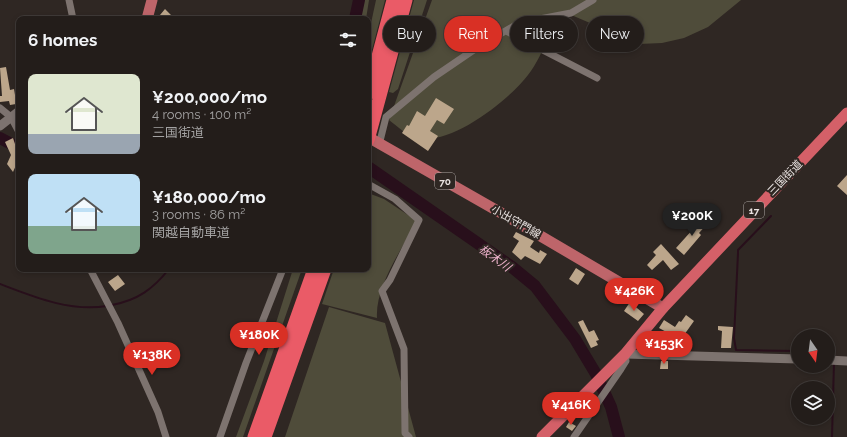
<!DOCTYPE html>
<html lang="en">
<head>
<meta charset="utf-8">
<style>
  :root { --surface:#231d1a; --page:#2f2a27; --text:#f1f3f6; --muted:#a3a2a2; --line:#403b39; --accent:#d93025 }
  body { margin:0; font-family:Raleway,"Noto Sans JP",sans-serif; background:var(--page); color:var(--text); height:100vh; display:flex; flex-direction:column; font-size:15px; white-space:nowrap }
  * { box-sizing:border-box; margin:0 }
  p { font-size:13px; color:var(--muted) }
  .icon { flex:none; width:22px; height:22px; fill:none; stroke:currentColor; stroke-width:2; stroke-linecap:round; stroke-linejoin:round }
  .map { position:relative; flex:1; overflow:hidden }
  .details { position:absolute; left:16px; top:16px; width:355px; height:256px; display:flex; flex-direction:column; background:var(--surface); border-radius:8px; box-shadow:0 2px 6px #0003,0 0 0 1px var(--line) }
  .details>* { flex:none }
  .hud { position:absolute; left:383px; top:16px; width:380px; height:36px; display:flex; gap:8px }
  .needle { width:26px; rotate:166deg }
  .fabs { position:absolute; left:791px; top:329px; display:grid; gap:8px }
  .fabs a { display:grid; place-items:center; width:44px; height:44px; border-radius:50%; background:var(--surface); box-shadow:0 2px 6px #0003,0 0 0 1px var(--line); font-size:20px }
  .price { position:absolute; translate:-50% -34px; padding:0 9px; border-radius:14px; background:var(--accent); color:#fff; font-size:13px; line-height:26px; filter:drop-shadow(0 1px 2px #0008) }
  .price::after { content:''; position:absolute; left:50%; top:24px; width:12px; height:9px; margin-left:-6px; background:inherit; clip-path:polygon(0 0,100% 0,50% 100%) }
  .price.on { background:#222; color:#fff }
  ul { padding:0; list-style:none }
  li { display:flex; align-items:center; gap:12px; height:100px; padding:0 12px }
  li span { display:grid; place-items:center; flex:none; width:112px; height:80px; border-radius:8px; color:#555 }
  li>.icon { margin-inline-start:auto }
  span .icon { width:48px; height:48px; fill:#fffc; stroke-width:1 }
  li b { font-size:17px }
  h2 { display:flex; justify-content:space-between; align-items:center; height:48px; padding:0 12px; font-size:17px }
  .tag { padding:0 14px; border-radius:18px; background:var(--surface); box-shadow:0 2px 6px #0003,0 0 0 1px var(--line); font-size:14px; line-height:36px }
  .tag.on { background:var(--accent); color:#fff }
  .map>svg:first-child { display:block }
  .green { fill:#4f4c3a }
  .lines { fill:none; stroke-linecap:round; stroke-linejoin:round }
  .stream { stroke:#280f1b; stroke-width:2 }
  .river { stroke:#280f1b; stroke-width:12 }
  .building { fill:#bca68b }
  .minor { stroke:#7d736f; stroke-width:7 }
  .tertiary { stroke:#7d736f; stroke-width:9 }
  .primary { stroke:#be656a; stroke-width:11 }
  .trunk { stroke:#d46068; stroke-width:11 }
  .motorway { stroke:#ea5b67; stroke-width:13 }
  .labels { text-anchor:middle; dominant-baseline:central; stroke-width:4; stroke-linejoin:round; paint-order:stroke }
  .shield { fill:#2f2723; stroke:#b0aaa7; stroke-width:1 }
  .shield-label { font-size:10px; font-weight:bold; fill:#e8e2e0 }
  .street-label { font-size:11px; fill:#e8e2e0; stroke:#2f2723 }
  .water-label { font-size:12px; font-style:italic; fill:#eaafc8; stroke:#2f2723 }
</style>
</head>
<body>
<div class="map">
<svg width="847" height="437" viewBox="0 0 847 437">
  <rect width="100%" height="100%" fill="#2f2723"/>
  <path class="green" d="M354,0h15l-3,19h-11z
    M376,0h9l-17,65v-28z
    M414,0h13l-29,89 -5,4 -4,-1z
    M432,0h309l-33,27 -24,11 -22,5 -23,1 -70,-30 -15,2c-4,7 -3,13 -6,21 -4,11 -12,28 -20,38 -19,25 -77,71 -111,63 -10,-2 -20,-12 -28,-18z
    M368,193l16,6 33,22c-15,28 -42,65 -40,97l-55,-14 12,-35h34z
    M293,269h9l-59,168h-7l28,-76z
    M329,307l56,16 31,114h-131z"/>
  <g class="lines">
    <path class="stream" d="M771,216l-33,34v3l-4,85 2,12 62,1
      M0,284c34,13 70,28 107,22
      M112,305c26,-5 41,-16 57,-36
      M828,351h6v7
      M832,437l2,-75"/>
    <path class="river" d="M355,19l4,-19
      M0,138l19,10
      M368,167l144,100 23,19 40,53 21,35 15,33 8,30"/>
  </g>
  <path class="building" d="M165,9l10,10h-11l-4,-4z
    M6,67l4,23 4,-1 2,12v3l-6,1 -1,-4 -9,1v-6h2l-2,-28z
    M436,98l18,11 -10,15 -7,-4 -7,11 8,5 -10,15 -26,-18 5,-8 2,1 8,-15 8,5z
    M13,138l2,6 2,-1 2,3v16l-2,1 -4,9 -6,-8 4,-9 -6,-13z
    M847,175v20l-10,-9z
    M703,218l5,5 -9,10 2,2 -17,20 -8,-7z
    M516,232l18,9 -4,6 9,6 1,-3 7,4 -7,10 -15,-8 -4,4 -9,-8 7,-11 -6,-4z
    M661,244l18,20 -8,6 -8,-10 -11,10 -5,-5 9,-10 -3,-3z
    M576,268l9,6 -7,11 -9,-6z
    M118,275l7,9 -10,7 -7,-9z
    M630,302l14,12 -6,7 -14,-10z
    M686,315l8,6 -10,14 -2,-2 -5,8 -5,-3 -2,-4 -11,-6 5,-8 11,7 4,-6 2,1z
    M583,320l6,12 5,-2 5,10 -3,1 2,4 -7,3 -13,-26z
    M718,326l15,1 -2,21h-10l1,-17 -4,-1z
    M661,361h7v8h-8z
    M569,422l7,4 -4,5 -6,-4z"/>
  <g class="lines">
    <path class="minor" d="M69,0l4,19
      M506,31l91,47
      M0,108l11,9 8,15
      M379,145l7,-28 48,-40 44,-30 41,-24 52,-10 22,-13
      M368,184l27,15 24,21 -29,60 -8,11 22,58 1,84 4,4
      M90,269l28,54 40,89 8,25
      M220,437l26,-74 37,-94
      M574,437l47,-68 5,-8 -1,-7"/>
    <path class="tertiary" d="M0,126l19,-15
      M625,354l173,5
      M828,360l19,1"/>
    <path class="primary" d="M147,19l5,-19
      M368,137l142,81 153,90"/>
    <path class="trunk" d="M542,437l83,-83 38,-46 184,-195"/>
    <path class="motorway" d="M368,94l25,-94
      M368,140l38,-140
      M254,437l60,-168
      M265,437l60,-168"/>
  </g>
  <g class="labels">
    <g class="shield">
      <rect x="435" y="173" width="20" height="16" rx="3"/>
      <rect x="744" y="202" width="20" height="16" rx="3"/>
    </g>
    <g class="shield-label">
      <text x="445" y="181">70</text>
      <text x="754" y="210">17</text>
    </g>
    <g class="street-label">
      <text transform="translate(785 178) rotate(-46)">三国街道</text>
      <text transform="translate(516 222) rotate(30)">小出守門線</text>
    </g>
    <g class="water-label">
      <text transform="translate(495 258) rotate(36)">板木川</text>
    </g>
  </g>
</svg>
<div class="fabs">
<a><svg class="needle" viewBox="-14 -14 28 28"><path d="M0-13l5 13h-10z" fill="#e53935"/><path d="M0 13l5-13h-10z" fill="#a3a2a2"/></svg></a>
<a><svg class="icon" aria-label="layers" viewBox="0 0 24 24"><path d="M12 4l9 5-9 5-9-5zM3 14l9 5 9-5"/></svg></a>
</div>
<b class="price on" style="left:692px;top:237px">¥200K</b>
<b class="price" style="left:634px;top:312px">¥426K</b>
<b class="price" style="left:259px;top:356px">¥180K</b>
<b class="price" style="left:664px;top:365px">¥153K</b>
<b class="price" style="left:152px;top:376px">¥138K</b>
<b class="price" style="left:571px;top:426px">¥416K</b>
<div class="hud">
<a class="tag">Buy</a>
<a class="tag on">Rent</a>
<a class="tag">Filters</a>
<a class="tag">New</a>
</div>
<section class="details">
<h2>6 homes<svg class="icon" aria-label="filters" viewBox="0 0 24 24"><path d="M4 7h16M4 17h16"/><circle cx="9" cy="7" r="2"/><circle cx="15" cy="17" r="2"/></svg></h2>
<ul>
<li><span style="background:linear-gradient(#dfe7d0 75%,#9aa5b1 0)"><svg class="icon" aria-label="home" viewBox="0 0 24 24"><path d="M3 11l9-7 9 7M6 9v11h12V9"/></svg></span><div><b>¥200,000/mo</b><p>4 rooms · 100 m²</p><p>三国街道</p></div></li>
<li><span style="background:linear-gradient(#bfe0f5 65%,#7fa58c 0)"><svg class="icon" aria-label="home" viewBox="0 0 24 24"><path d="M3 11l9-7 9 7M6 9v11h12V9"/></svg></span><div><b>¥180,000/mo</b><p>3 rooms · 86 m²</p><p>関越自動車道</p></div></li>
</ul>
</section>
</div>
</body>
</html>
